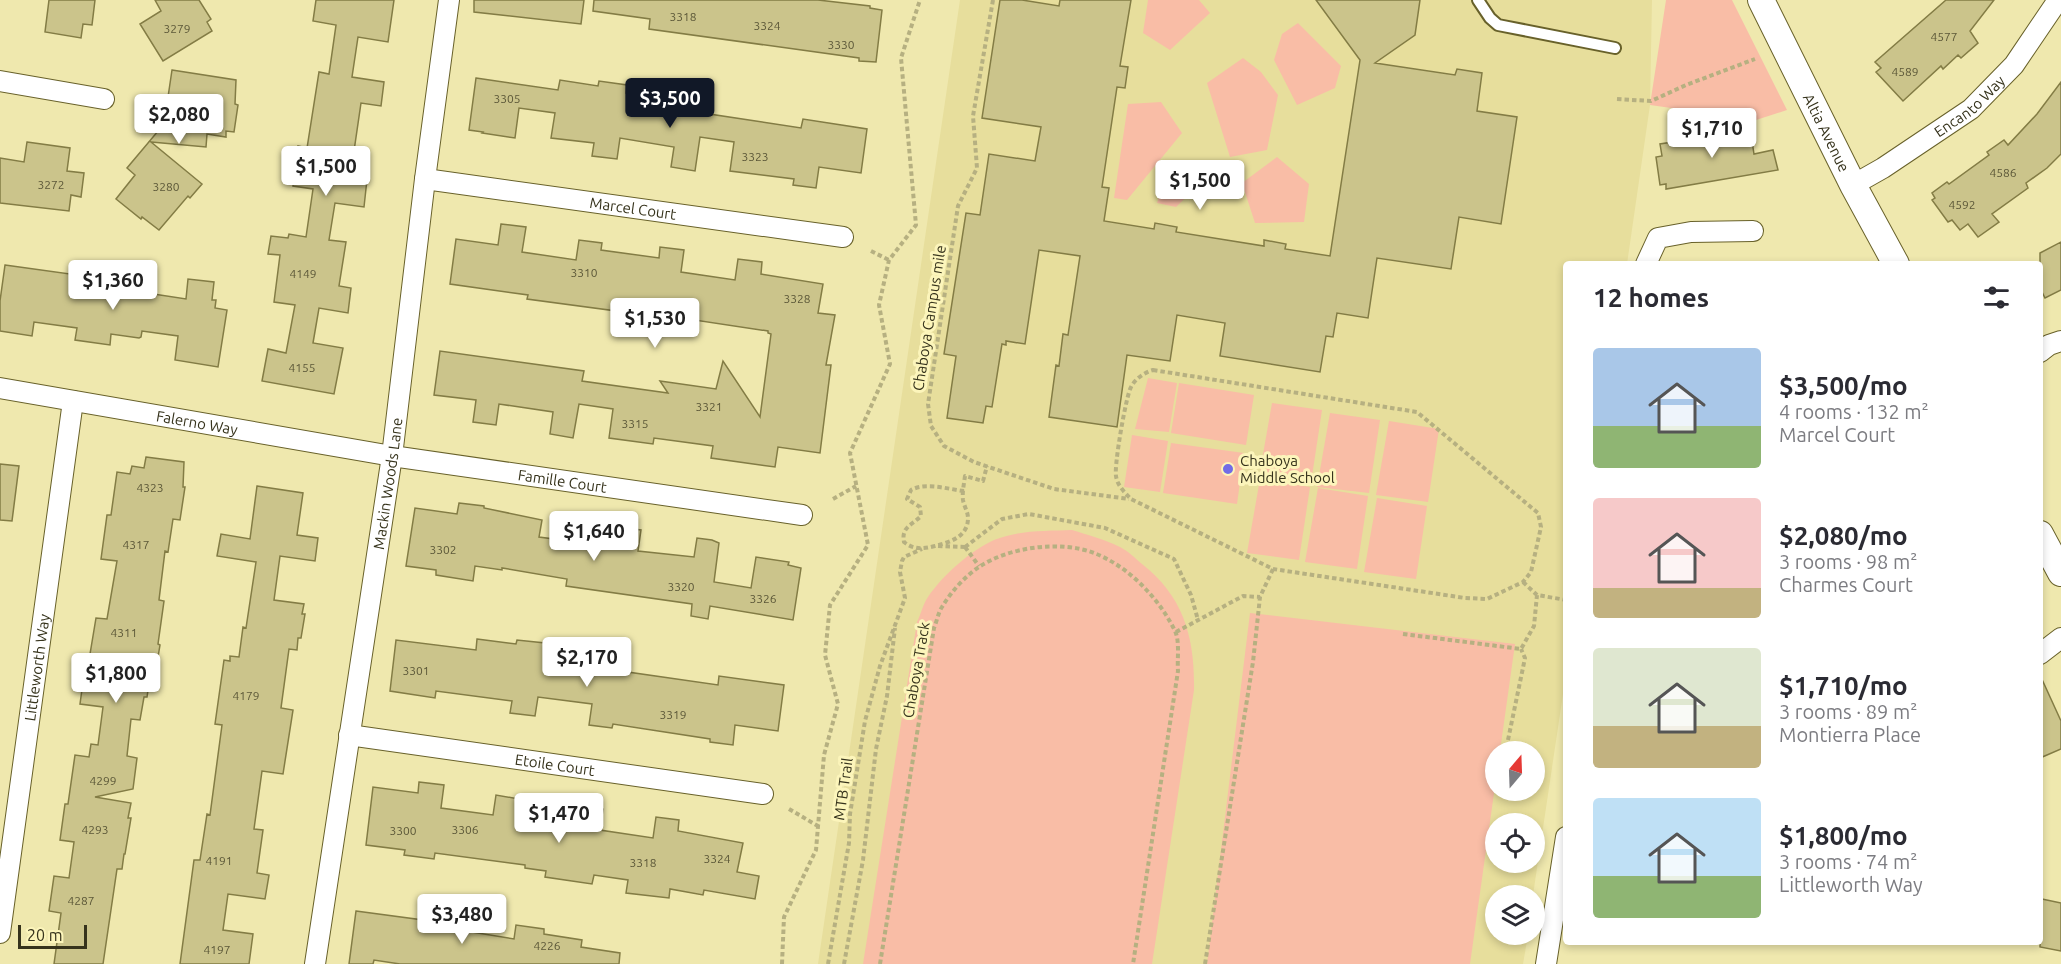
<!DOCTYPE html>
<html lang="en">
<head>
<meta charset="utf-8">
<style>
  :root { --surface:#fff; --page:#f7f7f7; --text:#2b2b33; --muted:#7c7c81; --accent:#111827 }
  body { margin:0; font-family:Ubuntu,sans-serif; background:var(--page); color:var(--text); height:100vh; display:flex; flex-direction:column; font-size:22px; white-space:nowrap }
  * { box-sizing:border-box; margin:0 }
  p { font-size:20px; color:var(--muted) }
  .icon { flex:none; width:33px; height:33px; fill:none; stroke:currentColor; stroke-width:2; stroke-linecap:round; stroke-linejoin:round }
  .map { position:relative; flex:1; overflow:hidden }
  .details { position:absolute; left:1563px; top:261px; width:480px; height:684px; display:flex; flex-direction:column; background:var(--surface); border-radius:6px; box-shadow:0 3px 9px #0003 }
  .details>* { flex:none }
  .needle { width:39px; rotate:19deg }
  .controls { position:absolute; left:1485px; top:741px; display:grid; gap:12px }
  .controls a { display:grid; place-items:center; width:60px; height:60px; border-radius:50%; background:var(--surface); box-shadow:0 3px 9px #0003; font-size:30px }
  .scale { position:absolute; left:18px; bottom:15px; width:69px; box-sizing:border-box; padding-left:6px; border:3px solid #36331c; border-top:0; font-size:16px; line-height:21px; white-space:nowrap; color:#36331c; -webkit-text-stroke:4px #fcf5bb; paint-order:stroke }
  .price { position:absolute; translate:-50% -51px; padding:0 14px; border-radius:6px; background:#fff; color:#222; font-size:20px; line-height:39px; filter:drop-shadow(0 2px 3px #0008) }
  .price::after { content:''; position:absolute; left:50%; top:36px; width:18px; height:14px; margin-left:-9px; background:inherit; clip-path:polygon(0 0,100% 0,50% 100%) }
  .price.current { background:var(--accent); color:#fff }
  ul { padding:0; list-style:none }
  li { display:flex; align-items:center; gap:18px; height:150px; padding:0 30px }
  li span { display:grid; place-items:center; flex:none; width:168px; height:120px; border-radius:6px; color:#555 }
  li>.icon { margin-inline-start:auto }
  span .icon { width:72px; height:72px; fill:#fffc; stroke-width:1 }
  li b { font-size:26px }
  h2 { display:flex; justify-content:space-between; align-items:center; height:72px; padding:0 30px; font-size:26px }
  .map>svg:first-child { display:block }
  .built { fill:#e7de9c; fill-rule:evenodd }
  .green { fill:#f9bda6 }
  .building { fill:#cbc48b; stroke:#837c45; stroke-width:1.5 }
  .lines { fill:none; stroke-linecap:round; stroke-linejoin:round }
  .service-casing { stroke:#68612a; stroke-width:14 }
  .minor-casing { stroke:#68612a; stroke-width:22 }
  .tertiary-casing { stroke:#68612a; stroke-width:28 }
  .path { stroke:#b6b081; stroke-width:4; stroke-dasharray:4.5 3; stroke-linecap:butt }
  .service { stroke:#fff; stroke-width:10 }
  .minor { stroke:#fff; stroke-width:20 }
  .tertiary { stroke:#fff; stroke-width:26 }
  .poi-dot { fill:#726ce6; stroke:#fcf5bb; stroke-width:2 }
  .labels { text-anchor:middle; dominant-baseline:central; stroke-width:6; stroke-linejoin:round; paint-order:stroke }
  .number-label { font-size:12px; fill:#5b5738 }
  .street-label { font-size:15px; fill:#36331c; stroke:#fcf5bb }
  .poi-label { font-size:15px; fill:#36331c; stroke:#fcf5bb; text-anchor:start }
</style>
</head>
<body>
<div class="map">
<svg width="2061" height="964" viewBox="0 0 2061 964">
  <rect width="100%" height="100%" fill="#efe8ae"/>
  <path class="built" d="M960,0h692l-2,105 -23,159h-61v410l-33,221 -37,1v38l32,1 -5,29h-705zM1496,752h38v38h-38zM1496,824h38v38h-38z"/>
  <path class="green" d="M1148,0h51l11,13 -40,37 -27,-17z
    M1666,0h66l55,110 -31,10 -106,-15z
    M1298,23l43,43 -6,22 -38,17 -23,-45 8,-26z
    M1243,58l18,14 17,23 -11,55 -37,7 -23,-74z
    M1161,102l21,31 -55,67 -13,-2 14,-94z
    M1277,157l32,27 -5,38 -49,1 -13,-40z
    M1192,167l7,18 -23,22 -19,-4 5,-15 15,-20z
    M1148,378l29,5 -8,49 -34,-3z
    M1179,383l75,12 -8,50 -75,-12z
    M1272,403l50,7 -11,73 -52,-6z
    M1330,413l50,7 -11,73 -52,-6z
    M1389,421l50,8 -11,73 -52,-7z
    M1132,435l36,6 -8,51 -36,-5z
    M1171,443l73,10 -7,51 -74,-11z
    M1260,479l50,8 -11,73 -52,-7z
    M1318,488l50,8 -11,73 -52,-7z
    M1377,498l50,8 -11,73 -52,-7z
    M1072,530c16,5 32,9 48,17 8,4 15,11 22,17 42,33 53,74 52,126l-42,274h-289l54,-342c4,-8 6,-18 11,-25 15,-22 42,-46 66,-57 24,-10 53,-9 78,-10z
    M1250,613l265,31 -15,107 -4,1 -1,34 -25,178h-263z"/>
  <path class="building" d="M49,0h46l-3,25 -9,-1 -2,14 -36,-6z
    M155,0h44l12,19 -4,3 5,9 -49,30 -23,-37 21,-13z
    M316,0h78l-6,42 -30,-5 -6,40 32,5 -3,24 -20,-3 -8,55 16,3 -5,46 -29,-4 -6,37 17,2 -7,44 12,2 -3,25 -29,-5 -6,35 30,5 -9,46 -72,-13 6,-32 18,4 9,-48 -21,-3 6,-47 -12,-1 3,-18 17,2 1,-4 17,3 7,-48 -20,-3 5,-40 9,2 12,-76 10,2 7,-49 -23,-4z
    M474,0h110l-3,24 -107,-12z
    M594,0h224l52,6v2l12,2 -6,52 -17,-1v-3l-210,-29 1,-10 -57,-8z
    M1000,0h22l37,6 1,-6h71l-11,66 8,1 -3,21 -8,-1 -15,100 7,1 -5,33 50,8 1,-6 22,4 -1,5 88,14v-6l22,4 -1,5 45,7 30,-196 -44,-60h104l-5,35 -40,28 80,12 2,-6 25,4 -5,38 40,6 -16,107 -42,-7 -8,52 -74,-11 -9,60 -31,-5 -4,24 -7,-1 -6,36 -100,-16 5,-33 -48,-8 -7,46 -43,-6 -10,72 -68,-10 7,-52 3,1 4,-32 5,1 12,-79 -41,-6 -14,94 -19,-3v4l-4,-1 -10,63 -6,-1 -3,17 -36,-5 9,-62 -12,-2 22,-141 14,2 9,-61 46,7 6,-34 -59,-9z
    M1946,0h48l-24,31 8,12 -17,15 -3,-3 -15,14 -2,-3 -38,35 -27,-29 5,-4 -6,-6z
    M172,70l64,10 -1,24 3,1 -4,27 -8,-1v6l-19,-3 -1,13 -55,-5 51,42 -12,14 -2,-2 -29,34 -17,-13 -1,2 -25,-20 19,-24 -8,-7 37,-44z
    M476,78l82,12 2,-10 38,6 1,-5 28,4 -1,8 78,12 -1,8 98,15 2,-9 64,10 -6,44 -42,-6 -3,21 -23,-3 1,-6 -64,-8 4,-29 -34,-5 -5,34 -24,-4 3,-20 -54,-9 -3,21 -25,-3 2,-13 -43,-5 4,-25 -36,-5 -4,30 -33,-5 1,-1 -14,-2z
    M2061,82v72l-14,14 -21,15 2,5 -36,26 7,8 -21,15 -10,-13 -8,6 -8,-10 -4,2 -16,-22 3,-2 -3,-5 15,-11 2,2 40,-29 -2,-3 17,-12 4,5 29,-31z
    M1733,128v2l17,-2 4,26 19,-4 5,20 -112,19v-5l-6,1 -4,-28 6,-1 -2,-12 46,-7 -1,-5z
    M27,142l43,6 -3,23 17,2 -3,24 -10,-2 -2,16 -69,-8v-45l24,4z
    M501,224l25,3 -4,25 54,8 3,-20 23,3 -1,7 58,8 1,-11 24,3 -3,22 54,8 3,-21 24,3 -1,12 62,10 -5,29 17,2 -9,50h5l-11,88 -42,-6 -3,20 -64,-9 2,-12 -59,-8 -1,6 -44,-6 4,-29 -34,-5 -6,34 -23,-4 3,-22 -54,-8 -3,21 -23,-3 3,-22 -42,-5 6,-44 144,20 -2,10 86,12 -8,-12 56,8 7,-28 37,56 11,-83 -3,-1v-2l-93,-14 -1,8 -29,-4 1,-6 -119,-16 1,-4 -78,-11 6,-45 42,6z
    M2061,242v48l-16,8 -5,-10v-35z
    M5,265l79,11v-2l18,3v2l44,6 -1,6 2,2 39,6 2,-20 26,3 -2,18h4l-1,8 12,2 -9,57 -43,-7 3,-24 -36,-5 -1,6 -2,1 -28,-4 -1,11 -35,-5 2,-12 -43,-6 -2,14 -32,-5v-30z
    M146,457l38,5 -1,25h2l-5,33 -7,-1 -5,33 -3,-1 -6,49 5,1 -6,43 2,1 -3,18h-5l-5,34h-3l-4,23 -9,-1 -4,37 10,2 -4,31 -38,8 36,6 -3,15h3l-6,36h-1l-2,15h-5l-14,95h-49l7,-51 -12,-2 5,-35 15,2 5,-36 -14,-2 5,-36h3l7,-49 14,2 2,-13 7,1 5,-38 -23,-3 6,-44h3l7,-42 11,1 10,-58 -16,-2 6,-44h4l6,-43 13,2 2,-8 12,2z
    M0,464l19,2 -7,55 -12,-1z
    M257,486l46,7 -6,42 21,3 -3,23 -35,-5 -6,44 30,4 -2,10h3l-4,24h-3l-1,12 -8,-1 -8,59 12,2 -10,64 -21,-3 -8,58 9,1 -6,43 12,2 -4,24 -37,-5 -5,36 30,4 -4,30h-69l14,-104h6l7,-46 3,1 12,-90 -7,-1 9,-64 6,1v-5l9,1 4,-30 3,1 10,-66 -39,-6 4,-22 29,5z
    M459,503l25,3v2l58,12 -3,17 76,10 3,-20 23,3 -3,21 56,6 3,-19 15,2 7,3 -5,39 37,6 5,-31 33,5 -1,3 13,3 -8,52 -83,-14 -2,13 -17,-3 1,-12 -126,-18 1,-7 -65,-11v2l-27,-4 -2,15 -37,-6v-5l-30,-4 9,-58 42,6z
    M477,639l39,5 1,-4 28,3 -1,8 78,11 -1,9 97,14 1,-9 65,9 -6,46 -43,-6 -2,20 -23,-3v-3l-97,-15 -1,4 -23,-3 3,-21 -54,-7 -3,19 -25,-3 2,-12 -76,-10 -1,7 -45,-7 6,-51 80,10z
    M2040,675l21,46v28l-21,9z
    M419,782l25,3 -3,23 52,7 3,-20 23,4 -1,10 58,7 2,-11 25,4 -3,21 53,8 3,-21 23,3 -1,11 65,12 -6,29 22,4 -4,23 -51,-9 -1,5 -33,-6 -1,9 -43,-5 2,-13 -34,-5 -2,9 -47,-7 1,-6 -21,-3v-3l-90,-12 -1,6 -30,-4 1,-5 -39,-5 7,-58 45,6z
    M2042,899l19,4v48l-21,-4v-34z
    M356,911l67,9v4l91,15 2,-14 28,4v5l38,6 -1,7 39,6 -1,11h-219l-26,-4 -1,4h-24z"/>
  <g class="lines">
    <defs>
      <path id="service" d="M1478,0l12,18 8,7 117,23"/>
      <g id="minor">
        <path d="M0,81l104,18"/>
        <path id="s1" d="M425,179l418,58"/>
        <path id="s2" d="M1853,185l30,-17 88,-59 43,-44 44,-65"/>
        <path d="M1646,264l12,-26 33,-6 62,-1"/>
        <path d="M2040,352l9,-7 12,-4"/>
        <path id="s3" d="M0,388l392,68 410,59"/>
        <path d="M2040,654l21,-16"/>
        <path id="s4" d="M349,735l414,59"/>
        <path id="s5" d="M0,933l73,-532"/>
        <path id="s6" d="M315,964l77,-508 33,-277 24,-179"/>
        <path d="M1546,964l20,-127"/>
      </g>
      <g id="tertiary">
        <path id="s7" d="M1761,0l92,185 43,79"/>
        <path d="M2040,534l21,39"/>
      </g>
    </defs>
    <use href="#service" class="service-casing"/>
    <use href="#minor" class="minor-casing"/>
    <use href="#tertiary" class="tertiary-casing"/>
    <path class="path" d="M993,0l-20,116 4,52 -19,38 -30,198 3,22 13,20 30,16 80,27 75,10
      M1617,99l34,2 35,-16 69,-26
      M871,251l18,9
      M1153,370l264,42 121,101 3,14 -10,45 -8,10 -36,17 -22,-1 -192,-29 -142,-70c-6,-6 -14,-14 -15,-23 -2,-11 10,-80 15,-89 4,-8 14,-15 22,-17z
      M964,491c-17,-2 -38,-9 -53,-1l-4,9 13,8 1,9c-9,9 -20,11 -17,26 10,8 19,7 31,4 15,-4 33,-9 33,-28 0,-6 -4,-12 -5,-18 -1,-7 1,-16 2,-24l18,5 4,-15
      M833,499l23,-13
      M938,546l27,1
      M965,547l37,-28 27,-5 76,14 69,31 17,36 7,25
      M965,547l14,19
      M1523,582l14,13 29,5
      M1176,632l67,-36 17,1
      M1403,634l118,15 13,-23 3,-31
      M1508,740l17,-82 -4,-9
      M789,809l29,17
      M782,964l2,-47 32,-67 8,-95 14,-51 -13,-49 5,-50 38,-60 -18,-92 40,-89 -11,-59 10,-45 27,-35 -15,-167 19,-58
      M828,964l21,-121 1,-29 15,-93 15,-55 25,-68 -5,-26 2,-11 2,-4 18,-8
      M844,964l19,-104 13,-111 11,-53 8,-68
      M880,964l54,-336c3,-7 4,-15 8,-21 9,-15 23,-31 37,-40 30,-20 81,-27 115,-14 34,13 65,45 81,78 5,10 2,29 3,40l-45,293
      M1205,964l48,-302 7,-65 13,-28"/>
    <use href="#service" class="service"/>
    <use href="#minor" class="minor"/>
    <use href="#tertiary" class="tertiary"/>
  </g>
  <circle class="poi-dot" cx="1228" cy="469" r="6"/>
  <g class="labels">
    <g class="number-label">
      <text x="683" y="16">3318</text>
      <text x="767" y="25">3324</text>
      <text x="177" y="28">3279</text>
      <text x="1944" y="36">4577</text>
      <text x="841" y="44">3330</text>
      <text x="1905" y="71">4589</text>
      <text x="507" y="98">3305</text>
      <text x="755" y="156">3323</text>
      <text x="2003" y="172">4586</text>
      <text x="51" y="184">3272</text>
      <text x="166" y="186">3280</text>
      <text x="1962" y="204">4592</text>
      <text x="584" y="272">3310</text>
      <text x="303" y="273">4149</text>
      <text x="797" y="298">3328</text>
      <text x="302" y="367">4155</text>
      <text x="709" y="406">3321</text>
      <text x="635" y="423">3315</text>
      <text x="150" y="487">4323</text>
      <text x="136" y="544">4317</text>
      <text x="443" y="549">3302</text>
      <text x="681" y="586">3320</text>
      <text x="763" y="598">3326</text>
      <text x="124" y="632">4311</text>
      <text x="416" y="670">3301</text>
      <text x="246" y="695">4179</text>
      <text x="673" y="714">3319</text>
      <text x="103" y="780">4299</text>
      <text x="95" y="829">4293</text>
      <text x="465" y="829">3306</text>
      <text x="403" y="830">3300</text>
      <text x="717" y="858">3324</text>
      <text x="219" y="860">4191</text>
      <text x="643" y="862">3318</text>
      <text x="81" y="900">4287</text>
      <text x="547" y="945">4226</text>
      <text x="217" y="949">4197</text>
    </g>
    <g class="street-label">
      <text stroke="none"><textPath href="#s2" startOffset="141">Encanto Way</textPath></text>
      <text stroke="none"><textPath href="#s7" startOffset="148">Altia Avenue</textPath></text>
      <text stroke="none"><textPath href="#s1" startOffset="210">Marcel Court</textPath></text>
      <text transform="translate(929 318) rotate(-81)">Chaboya Campus mile</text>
      <text stroke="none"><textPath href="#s3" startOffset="200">Falerno Way</textPath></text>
      <text stroke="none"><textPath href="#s3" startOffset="570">Famille Court</textPath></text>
      <text stroke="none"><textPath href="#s6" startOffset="486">Mackin Woods Lane</textPath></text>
      <text stroke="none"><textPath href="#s5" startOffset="268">Littleworth Way</textPath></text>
      <text transform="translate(916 670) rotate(-80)">Chaboya Track</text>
      <text stroke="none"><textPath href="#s4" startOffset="208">Etoile Court</textPath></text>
      <text transform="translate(843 789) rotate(-82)">MTB Trail</text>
    </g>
    <g class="poi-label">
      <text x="1240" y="460">Chaboya<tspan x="1240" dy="17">Middle School</tspan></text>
    </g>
  </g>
</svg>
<div class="controls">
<a><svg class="needle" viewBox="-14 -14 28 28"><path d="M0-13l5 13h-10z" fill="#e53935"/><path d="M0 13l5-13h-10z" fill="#7c7c81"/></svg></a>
<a><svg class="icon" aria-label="locate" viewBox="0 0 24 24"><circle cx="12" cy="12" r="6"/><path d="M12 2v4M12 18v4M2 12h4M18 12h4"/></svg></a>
<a><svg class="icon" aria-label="layers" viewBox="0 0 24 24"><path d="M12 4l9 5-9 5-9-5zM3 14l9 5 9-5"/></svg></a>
</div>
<div class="scale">20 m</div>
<b class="price current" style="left:670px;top:129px">$3,500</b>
<b class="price" style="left:179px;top:145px">$2,080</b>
<b class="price" style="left:1712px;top:159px">$1,710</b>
<b class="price" style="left:326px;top:197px">$1,500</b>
<b class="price" style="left:1200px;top:211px">$1,500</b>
<b class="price" style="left:113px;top:311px">$1,360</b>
<b class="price" style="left:655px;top:349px">$1,530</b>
<b class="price" style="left:594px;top:562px">$1,640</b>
<b class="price" style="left:587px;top:688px">$2,170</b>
<b class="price" style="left:116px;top:704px">$1,800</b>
<b class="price" style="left:559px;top:844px">$1,470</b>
<b class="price" style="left:462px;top:945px">$3,480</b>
<section class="details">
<h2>12 homes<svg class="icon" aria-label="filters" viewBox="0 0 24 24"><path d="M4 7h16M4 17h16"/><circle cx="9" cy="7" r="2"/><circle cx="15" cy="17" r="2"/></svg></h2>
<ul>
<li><span style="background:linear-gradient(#a9c7e8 65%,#8fb573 0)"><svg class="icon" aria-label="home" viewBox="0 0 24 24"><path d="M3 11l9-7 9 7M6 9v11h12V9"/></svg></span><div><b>$3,500/mo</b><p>4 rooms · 132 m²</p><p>Marcel Court</p></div></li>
<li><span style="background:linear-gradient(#f6c9c9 75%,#c2b280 0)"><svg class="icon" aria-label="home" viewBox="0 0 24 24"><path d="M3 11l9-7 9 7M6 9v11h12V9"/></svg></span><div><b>$2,080/mo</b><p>3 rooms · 98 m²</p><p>Charmes Court</p></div></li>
<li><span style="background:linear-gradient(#dfe7d0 65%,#c2b280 0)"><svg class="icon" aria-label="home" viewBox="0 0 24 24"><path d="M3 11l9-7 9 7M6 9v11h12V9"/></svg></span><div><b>$1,710/mo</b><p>3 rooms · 89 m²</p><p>Montierra Place</p></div></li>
<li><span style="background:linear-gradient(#bfe0f5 65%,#8fb573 0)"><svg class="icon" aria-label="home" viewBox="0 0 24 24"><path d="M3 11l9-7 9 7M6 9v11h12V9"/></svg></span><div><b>$1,800/mo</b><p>3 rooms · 74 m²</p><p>Littleworth Way</p></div></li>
</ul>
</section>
</div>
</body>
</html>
